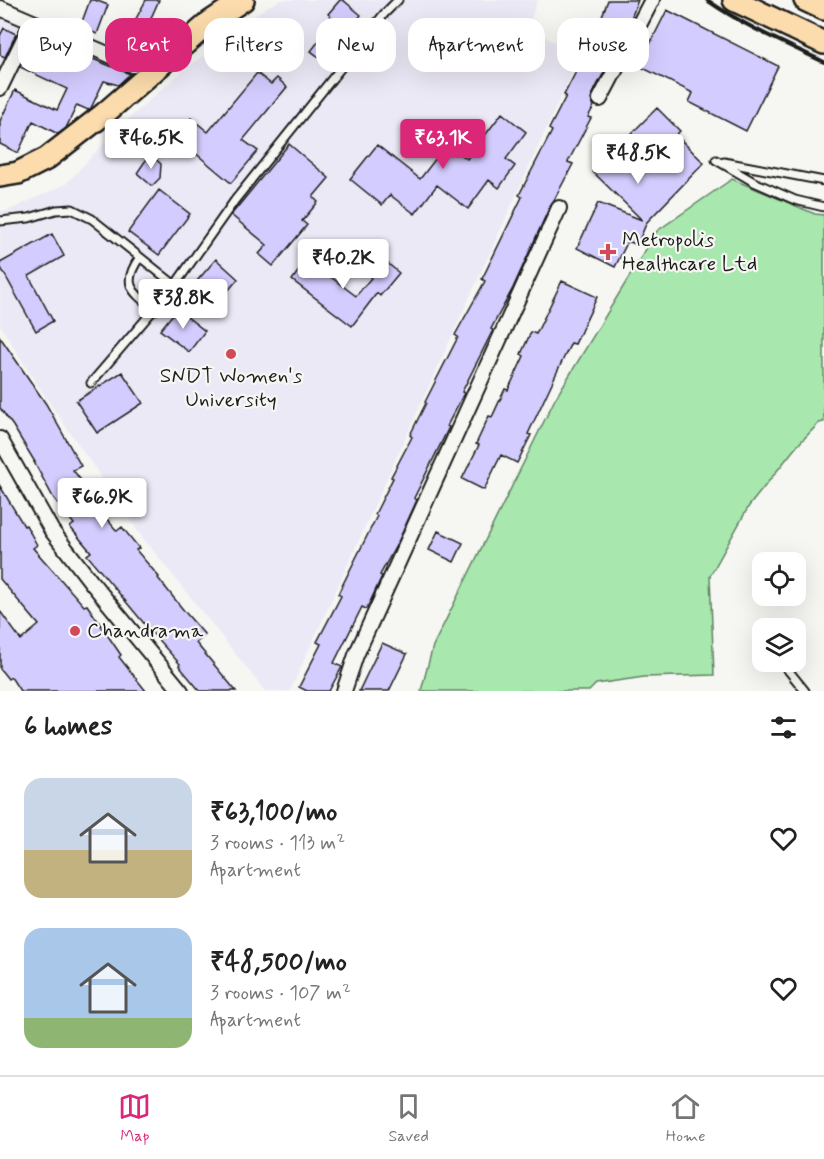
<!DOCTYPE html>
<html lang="en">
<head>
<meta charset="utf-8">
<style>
  :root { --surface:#fff; --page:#f6f6f6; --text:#222; --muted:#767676; --line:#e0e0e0; --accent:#db2777 }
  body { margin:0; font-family:Mynerve,sans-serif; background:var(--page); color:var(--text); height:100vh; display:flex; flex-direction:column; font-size:22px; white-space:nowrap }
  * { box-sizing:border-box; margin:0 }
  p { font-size:20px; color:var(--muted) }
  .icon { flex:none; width:33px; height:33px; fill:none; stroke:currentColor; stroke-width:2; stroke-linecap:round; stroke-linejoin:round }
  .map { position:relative; height:691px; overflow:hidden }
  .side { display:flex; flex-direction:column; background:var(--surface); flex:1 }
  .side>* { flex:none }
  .top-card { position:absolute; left:18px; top:18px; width:789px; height:54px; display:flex; gap:12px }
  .tools { position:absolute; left:752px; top:552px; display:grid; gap:12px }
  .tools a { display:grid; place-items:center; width:54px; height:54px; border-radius:12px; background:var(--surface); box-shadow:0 6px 24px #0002; font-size:30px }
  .price { position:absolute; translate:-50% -51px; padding:0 14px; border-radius:6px; background:#fff; color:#222; font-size:20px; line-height:39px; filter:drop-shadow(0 2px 3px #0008) }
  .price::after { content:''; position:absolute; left:50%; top:36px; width:18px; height:14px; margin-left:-9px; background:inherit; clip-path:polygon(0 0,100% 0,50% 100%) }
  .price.on { background:var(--accent); color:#fff }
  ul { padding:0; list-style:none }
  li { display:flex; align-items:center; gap:18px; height:150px; padding:0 24px }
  li span { display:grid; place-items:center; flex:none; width:168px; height:120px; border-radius:18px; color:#555 }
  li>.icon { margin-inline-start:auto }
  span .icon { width:72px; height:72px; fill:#fffc; stroke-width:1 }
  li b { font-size:26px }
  h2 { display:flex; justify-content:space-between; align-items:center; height:72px; padding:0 24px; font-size:26px }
  .pill { padding:0 21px; border-radius:18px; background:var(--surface); box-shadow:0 6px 24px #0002; font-size:21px; line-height:54px }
  .pill.on { background:var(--accent); color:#fff }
  .dock { display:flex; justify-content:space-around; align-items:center; height:84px; border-top:2px solid var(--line); background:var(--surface); font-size:16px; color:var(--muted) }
  .dock a { display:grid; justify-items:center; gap:3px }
  .dock .on { color:var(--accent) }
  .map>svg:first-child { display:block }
  .built { fill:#ece9f6 }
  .green { fill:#a8e7ae; stroke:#628265; stroke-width:1.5 }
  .building { fill:#d3ccfe; stroke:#1c1c1c; stroke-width:1.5 }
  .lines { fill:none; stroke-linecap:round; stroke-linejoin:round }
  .service-casing { stroke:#1c1c1c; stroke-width:11 }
  .minor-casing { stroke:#1c1c1c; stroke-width:18 }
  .primary-casing { stroke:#1c1c1c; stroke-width:26 }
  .service { stroke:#f6f6f2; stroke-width:7 }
  .minor { stroke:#f6f6f2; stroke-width:14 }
  .primary { stroke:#fcdcac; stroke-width:21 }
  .rail { stroke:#1c1c1c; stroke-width:4 }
  .poi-dot { fill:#d1495b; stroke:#f6f6f2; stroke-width:2 }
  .labels { text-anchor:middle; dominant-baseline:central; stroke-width:4.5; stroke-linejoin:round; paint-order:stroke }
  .poi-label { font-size:21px; fill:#1c1c1c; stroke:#f6f6f2; text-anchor:start }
</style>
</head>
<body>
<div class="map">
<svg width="824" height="691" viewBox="0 0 824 691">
  <rect width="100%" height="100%" fill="#f6f6f2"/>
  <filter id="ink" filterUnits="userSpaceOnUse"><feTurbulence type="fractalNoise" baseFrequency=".0167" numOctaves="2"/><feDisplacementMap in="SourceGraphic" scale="12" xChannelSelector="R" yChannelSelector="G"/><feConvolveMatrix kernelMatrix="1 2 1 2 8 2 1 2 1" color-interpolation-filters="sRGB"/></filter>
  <g filter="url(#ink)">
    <path class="built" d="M281,0h257l-11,28 53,27 -290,636h-25l-125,-157 -104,-151 -36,-58v-114h7l59,-27 51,-55 61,-54 90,-69z
      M0,18l22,9 -22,46z"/>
    <path class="green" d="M732,179l83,35 9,1v207l-5,1 -23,24 -47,59 -39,70 4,99 -70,2 -48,7 -7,7h-168l12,-45 122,-247 102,-168z"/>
    <path class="building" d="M90,0h5l13,5 -11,29 -17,-7z
      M146,0h13l-8,18 7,4 -18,32 -18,-9z
      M340,0h3l18,15 -37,46 -13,-10 24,-31 -7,-6z
      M608,0h30l-11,29 -35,66 -1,5 3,6 -6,11 3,1 -23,44 5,2 -19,36 -3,4 -38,84 -22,41 2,1 -31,62 2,1 -17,33 2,1 -35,71 3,2 -18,40 -19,35 2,1 -12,26 -4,7 -4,-2 -28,56 8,4 -13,24h-22l-8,-4 22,-43 -4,-2 24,-46 -3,-2 39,-78 -2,-2 18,-36 -2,-1 21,-40 -2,-2 16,-32 -1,-1 33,-65 -3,-2 30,-54 -3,-2 40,-82 -3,-2 33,-64 -3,-2 17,-33 -2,-1 18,-35 3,2z
      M667,10l111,56 -32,65 -57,-29 4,-9 -54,-27z
      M4,28l12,6 -11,23 -5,-2v-19z
      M36,34l46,22 1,-1 47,19 -12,11 -14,-4 -13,27 -3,2 -11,-5 -11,23 -8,6 -25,-13 -15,32 -18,-9v-23l15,-31 42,20 10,-21 -47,-22z
      M257,73l14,11 6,-6 10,9 -44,53 15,11 -27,32 -56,-47 16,-18 17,14z
      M657,108l23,23 -4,4 28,28 -57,59 -10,23 -9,-4 -13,26 -38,-19 21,-45 44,17 -49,-48z
      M502,113l24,19 -20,27 9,7 -16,22 -10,-8 -21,29 -31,-24 -22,29 -25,-19 -8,10 -32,-26 27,-34 43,34 27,-35 20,15z
      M289,144l40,34 -16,19 5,5 -16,19 5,4 -34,41 -14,-12 8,-9 -36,-30z
      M150,154l11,10 -1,14 -8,8 -15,-13z
      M159,190l31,24 -31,41 -31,-23z
      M52,234l12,22 -35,20 24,45 -17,10 -36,-65v-3z
      M216,259l22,20 -18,21 -23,-19z
      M307,259l49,37 29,-35 14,12 -19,23 -3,-3 -25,33 -60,-46z
      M562,281l35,16 -22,47 -4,-1 -14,29 -29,62 3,1 -14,28 -16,-8 -17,35 -22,-11 17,-34 -3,-1 13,-28 3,1 13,-28 3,1 16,-34 -3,-2 10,-22 5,2z
      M177,309l28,22 -16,21 -29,-22z
      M0,337l46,67 35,62 -8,4 20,26 -4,2 28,33 5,-4 17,21 -3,2 23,27 -1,1 27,34 20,23 -9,8 40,48h-36l-21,-25 1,-2 -28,-31 -65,-78 4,-3 -21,-25 4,-3 -21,-27 -19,-35h1l-22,-36 -13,-18z
      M122,372l21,31 -46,30 -21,-32z
      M0,486l24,40 2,-1 11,20 -4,3 51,58 3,-1 34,50 -2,2 27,34h-126l-9,-14 -3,2 -8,-10v-58l21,29 18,-15 -39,-46z
      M438,531l25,12 -9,19 -25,-12z
      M382,643l25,11 -18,37h-30z"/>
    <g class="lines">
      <defs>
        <path id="service" d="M716,160l38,22 41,18 29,7
          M724,162l100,19
          M0,221l29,-3 27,-8 16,-1 20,10 83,66
          M140,257c-20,28 -7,35 15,53
          M91,383l84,-98 60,-85 149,-186 14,-14
          M784,665l21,26"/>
        <path id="minor" d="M0,8l133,57
          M0,88l32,-66
          M600,99l52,-99
          M0,439l52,92 40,52 89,108
          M344,691l12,-36 203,-447"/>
        <path id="primary" d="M734,0l90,43
          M805,0l19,9
          M0,176l18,-3 28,-14 58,-45 106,-92 33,-22"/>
      </defs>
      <use href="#service" class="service-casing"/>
      <use href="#minor" class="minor-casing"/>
      <use href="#primary" class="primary-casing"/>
      <use href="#service" class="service"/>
      <use href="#minor" class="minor"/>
      <use href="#primary" class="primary"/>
      <path class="rail" d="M707,0c37,26 77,43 117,62"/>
    </g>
  </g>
  <g class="poi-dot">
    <path d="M605 243h6v6h6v6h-6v6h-6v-6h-6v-6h6z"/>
    <circle cx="231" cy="354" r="6"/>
    <circle cx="75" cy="631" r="6"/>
  </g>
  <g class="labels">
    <g class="poi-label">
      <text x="622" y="240">Metropolis<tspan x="622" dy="24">Healthcare Ltd</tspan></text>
      <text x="231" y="376" text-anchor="middle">SNDT Women's<tspan x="231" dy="24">University</tspan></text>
      <text x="87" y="631">Chandrama</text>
    </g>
  </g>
</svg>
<div class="tools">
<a><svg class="icon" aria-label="locate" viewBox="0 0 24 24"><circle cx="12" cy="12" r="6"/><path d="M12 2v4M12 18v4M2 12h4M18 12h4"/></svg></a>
<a><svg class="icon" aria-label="layers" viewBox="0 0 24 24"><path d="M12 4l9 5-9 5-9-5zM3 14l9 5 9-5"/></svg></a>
</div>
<b class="price" style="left:151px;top:170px">₹46.5K</b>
<b class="price on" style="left:443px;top:170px">₹63.1K</b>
<b class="price" style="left:638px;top:185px">₹48.5K</b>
<b class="price" style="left:343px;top:290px">₹40.2K</b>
<b class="price" style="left:183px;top:330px">₹38.8K</b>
<b class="price" style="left:102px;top:529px">₹66.9K</b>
<div class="top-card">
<a class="pill">Buy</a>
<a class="pill on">Rent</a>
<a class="pill">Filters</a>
<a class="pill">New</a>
<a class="pill">Apartment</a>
<a class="pill">House</a>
</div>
</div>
<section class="side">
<h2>6 homes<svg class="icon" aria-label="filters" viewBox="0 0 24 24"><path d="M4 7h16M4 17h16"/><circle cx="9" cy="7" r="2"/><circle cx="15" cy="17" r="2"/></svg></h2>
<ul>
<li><span style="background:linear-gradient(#c9d6e8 60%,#c2b280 0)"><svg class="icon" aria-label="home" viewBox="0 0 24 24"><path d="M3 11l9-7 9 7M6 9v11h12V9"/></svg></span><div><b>₹63,100/mo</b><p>3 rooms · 113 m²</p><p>Apartment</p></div><svg class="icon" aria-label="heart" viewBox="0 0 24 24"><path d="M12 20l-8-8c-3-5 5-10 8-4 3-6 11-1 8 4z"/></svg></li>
<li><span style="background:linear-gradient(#a9c7e8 75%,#8fb573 0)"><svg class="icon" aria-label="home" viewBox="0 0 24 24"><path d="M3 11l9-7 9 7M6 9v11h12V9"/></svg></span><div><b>₹48,500/mo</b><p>3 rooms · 107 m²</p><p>Apartment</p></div><svg class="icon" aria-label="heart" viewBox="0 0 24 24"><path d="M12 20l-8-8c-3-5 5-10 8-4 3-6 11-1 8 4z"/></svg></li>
</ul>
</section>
<nav class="dock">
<a class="on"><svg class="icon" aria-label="map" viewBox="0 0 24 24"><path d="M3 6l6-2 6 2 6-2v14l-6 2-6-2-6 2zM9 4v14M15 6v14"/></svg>Map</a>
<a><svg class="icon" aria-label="saved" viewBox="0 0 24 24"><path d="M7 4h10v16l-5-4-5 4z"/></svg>Saved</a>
<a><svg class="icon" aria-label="home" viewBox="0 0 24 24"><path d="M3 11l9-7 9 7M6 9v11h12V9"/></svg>Home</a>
</nav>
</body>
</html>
